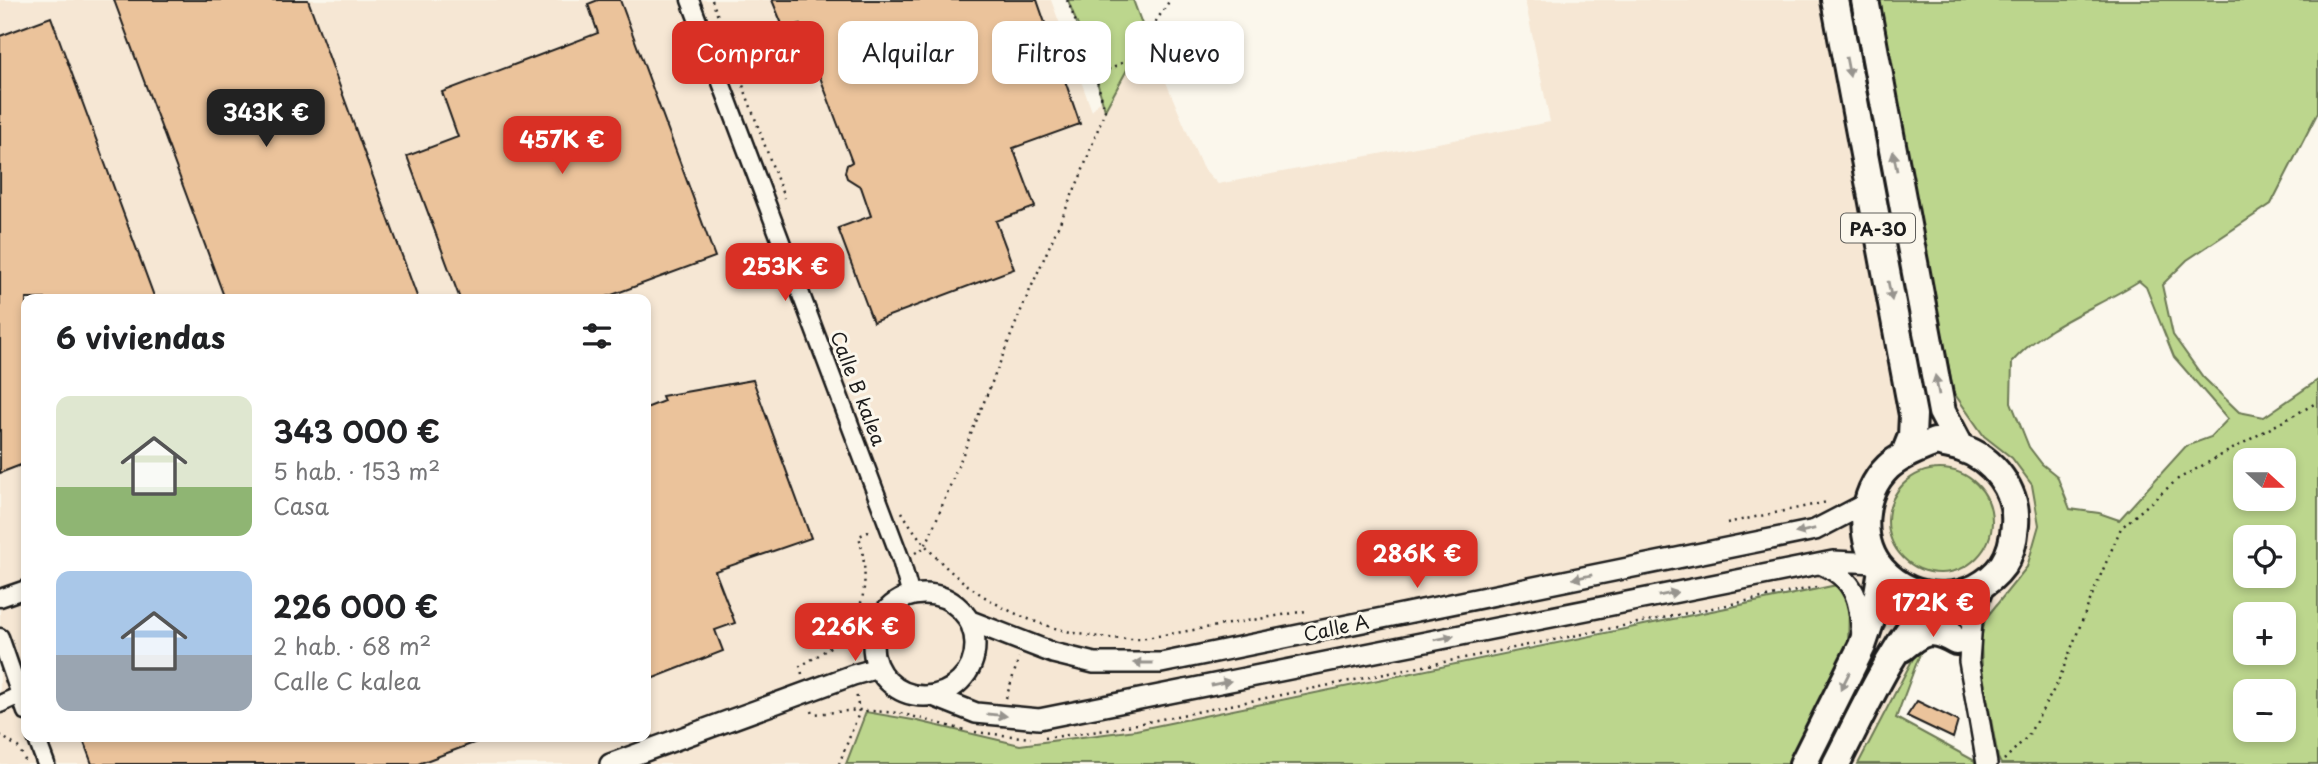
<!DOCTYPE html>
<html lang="es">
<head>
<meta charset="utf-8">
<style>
  :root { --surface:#fff; --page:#f2f2f2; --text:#202124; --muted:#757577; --accent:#d93025 }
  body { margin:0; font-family:"Playpen Sans",sans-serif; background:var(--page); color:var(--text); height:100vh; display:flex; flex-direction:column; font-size:26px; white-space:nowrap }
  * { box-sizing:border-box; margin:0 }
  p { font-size:23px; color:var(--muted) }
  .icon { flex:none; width:38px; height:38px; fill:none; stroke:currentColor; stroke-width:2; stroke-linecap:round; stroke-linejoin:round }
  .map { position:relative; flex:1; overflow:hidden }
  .details { position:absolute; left:21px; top:294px; width:630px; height:448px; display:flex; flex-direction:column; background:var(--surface); border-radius:14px; box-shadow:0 4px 10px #0003 }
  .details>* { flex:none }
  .hud { position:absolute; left:672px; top:21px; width:665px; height:63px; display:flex; gap:14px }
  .needle { width:46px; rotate:111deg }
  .fabs { position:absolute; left:2233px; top:448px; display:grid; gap:14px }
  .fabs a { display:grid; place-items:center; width:63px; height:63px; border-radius:14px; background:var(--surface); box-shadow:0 4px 10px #0003; font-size:35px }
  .price { position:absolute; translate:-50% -60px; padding:0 16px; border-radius:14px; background:var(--accent); color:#fff; font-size:23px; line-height:46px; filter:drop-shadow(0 2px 4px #0008) }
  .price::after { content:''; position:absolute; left:50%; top:42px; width:21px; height:16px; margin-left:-10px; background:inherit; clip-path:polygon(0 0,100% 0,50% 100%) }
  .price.on { background:#222; color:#fff }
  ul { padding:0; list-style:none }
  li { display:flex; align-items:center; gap:21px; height:175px; padding:0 35px }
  li span { display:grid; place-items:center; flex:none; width:196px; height:140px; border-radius:14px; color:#555 }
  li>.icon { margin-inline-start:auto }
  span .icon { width:84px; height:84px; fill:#fffc; stroke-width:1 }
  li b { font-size:30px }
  h2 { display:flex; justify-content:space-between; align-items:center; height:84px; padding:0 35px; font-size:30px }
  .tag { padding:0 24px; border-radius:14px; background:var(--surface); box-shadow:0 4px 10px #0003; font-size:24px; line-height:63px }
  .tag.on { background:var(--accent); color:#fff }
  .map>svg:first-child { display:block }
  .built { fill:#f6e7d4; fill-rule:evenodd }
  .green { fill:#bcd68d; stroke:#6c7954; stroke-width:2; fill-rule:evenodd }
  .building { fill:#ebc39b; stroke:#1c1c1c; stroke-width:2 }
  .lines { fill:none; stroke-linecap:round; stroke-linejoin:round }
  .minor-casing { stroke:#1c1c1c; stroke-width:21 }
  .tertiary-casing { stroke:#1c1c1c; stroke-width:24 }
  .trunk-casing { stroke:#1c1c1c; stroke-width:32 }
  .path { stroke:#1c1c1c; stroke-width:2.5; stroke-dasharray:2 5; stroke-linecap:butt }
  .minor { stroke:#fbf7ec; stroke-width:16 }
  .tertiary { stroke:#fbf7ec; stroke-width:19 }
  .trunk { stroke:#fbf7ec; stroke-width:26 }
  .oneway { fill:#97948e }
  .labels { text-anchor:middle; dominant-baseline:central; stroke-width:6; stroke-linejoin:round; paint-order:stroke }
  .shield { fill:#fbf7ec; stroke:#5f5e5a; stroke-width:2 }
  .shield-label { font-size:18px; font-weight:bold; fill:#1c1c1c }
  .street-label { font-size:19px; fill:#1c1c1c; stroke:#fbf7ec }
</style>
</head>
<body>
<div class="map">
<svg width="2318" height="764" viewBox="0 0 2318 764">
  <rect width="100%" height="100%" fill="#fbf7ec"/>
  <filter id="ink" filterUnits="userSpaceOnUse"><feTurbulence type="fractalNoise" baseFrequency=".0143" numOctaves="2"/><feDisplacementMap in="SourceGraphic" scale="14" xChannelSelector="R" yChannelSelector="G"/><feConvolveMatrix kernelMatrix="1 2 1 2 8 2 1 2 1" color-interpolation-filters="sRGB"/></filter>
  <g filter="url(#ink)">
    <path class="built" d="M0,0h1051l41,111 54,-76 56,132 16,17 332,-62 -25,-122h354l14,82 91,354 28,22 20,27 7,40 -12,42 -30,35 -16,38 1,30 -59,-27 -6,8 -59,113h-69l59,-116 1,-41 -13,-22 -43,6 -657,139 -116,15 -107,-25 -47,-8 -20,52h-846zM26,299h620v438h-620z"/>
    <path class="green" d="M1068,0h65l13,35 -41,75 -14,-50z
      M1879,0h439v112l-47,92 -84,56 -25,25 11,50 30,42 36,35 25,5 54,-37v384h-317l-3,-6 -16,-88 -1,-30 4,-21 42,-52 12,-42 -7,-40 -20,-27 -28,-22 -30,-43 -56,-276zM2139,281l7,6 28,70 54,62 -17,18 -25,9 -67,74 -20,-7 -29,-4 -13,-33 -15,-12 -13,-17 -18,-45 1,-40c35,-39 83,-53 127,-81zM2245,460h39v39h-39zM2245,537h39v39h-39zM2245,614h39v39h-39zM2245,691h39v39h-39z
      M1888 521a52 52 0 1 1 104 0a52 52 0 1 1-104 0Z
      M1837,585l12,22 -1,41 -59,116h-943l20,-52 47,8 107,25 116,-15z
      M1924,643l-28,75 79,43 1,3h-118l59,-113z"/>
    <path class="building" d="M114,0h194l110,299h-193z
      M598,0h22l95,257 -114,42h-141l-53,-143 51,-19 -16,-45 156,-59 -10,-29z
      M772,0h265l43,124 -67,24 22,59 -39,14 18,48 -141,53 -35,-94 33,-12 -10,-29 -14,-9 -2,-6 2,-7 5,-3 -52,-138 -16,5z
      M51,17l104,282h-129v164l-26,10v-437z
      M753,380l58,158 -96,33 20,52 -20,7 8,21 -77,30v-273l18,-7 -2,-5z
      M1917,701l41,20 -5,17 -46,-22z
      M82,737h405v1l-69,26h-326z"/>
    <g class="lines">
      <defs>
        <path id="minor" d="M690,0l211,560 10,36
          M0,598l26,-9
          M0,637l26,75
          M0,704l20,-9
          M36,737l10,27"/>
        <path id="tertiary" d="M1820,564c37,15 40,37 42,74
          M1985,583l-13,38 -3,40 18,103
          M873 645a51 51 0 1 1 102 0a51 51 0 1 1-102 0Z
          M1935,598l23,45
          M968,620l85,33 41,10h67l654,-133 52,-27
          M933,696l43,17 63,6 794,-158 44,2
          M610,764l243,-89 25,-7"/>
        <path id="trunk" d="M1835,0l78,415 -1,21 -8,20
          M1865,0l77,412 19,36
          M1935,442c9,2 18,3 26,6 32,10 57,43 54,77 -1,14 -4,28 -12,40 -29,40 -89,41 -121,5 -25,-29 -21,-77 6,-103 13,-12 31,-18 47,-25z
          M1902,648c21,-18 30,-21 54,-7
          M1803,764l59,-118 14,-41 6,-35
          M1836,764c30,-58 55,-117 99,-166"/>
      </defs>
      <use href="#minor" class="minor-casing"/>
      <use href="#tertiary" class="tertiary-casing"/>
      <use href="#trunk" class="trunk-casing"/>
      <path class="path" d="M712,0l72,198
        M1067,0l24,60 19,10 23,-14 37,-56
        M902,512c49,84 143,129 238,127l166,-28
        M1727,523l100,-21
        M915,553l9,-5 5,-10 93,-230 59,-133 24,-65 -14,-50
        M802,674l-2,-8c57,-30 75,-66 59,-130l14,-6
        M1006,698l13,-40
        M812,711l1,3 46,-4 41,3 68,18
        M975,732l56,6
        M0,735l19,13 8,16
        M1045,738l62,-8 714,-144
        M2004,760l24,-24 30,-54 35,-89 28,-65 57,-49 140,-77
        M839,764l20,-51 -3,-22"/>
      <use href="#minor" class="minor"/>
      <use href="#tertiary" class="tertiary"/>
      <use href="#trunk" class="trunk"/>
    </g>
    <defs><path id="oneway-solid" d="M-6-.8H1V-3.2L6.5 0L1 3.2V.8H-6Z" transform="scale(1.75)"/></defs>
    <g class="oneway">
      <use href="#oneway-solid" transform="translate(1848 67) rotate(79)"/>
      <use href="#oneway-solid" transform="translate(1895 161) rotate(-101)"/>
      <use href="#oneway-solid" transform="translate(1890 291) rotate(79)"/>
      <use href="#oneway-solid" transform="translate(1937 385) rotate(-101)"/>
      <use href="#oneway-solid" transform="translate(1805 531) rotate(167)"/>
      <use href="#oneway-solid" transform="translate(1582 577) rotate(168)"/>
      <use href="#oneway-solid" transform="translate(1668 594) rotate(-11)"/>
      <use href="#oneway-solid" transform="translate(1444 638) rotate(-11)"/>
      <use href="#oneway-solid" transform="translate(1143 663) rotate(180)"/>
      <use href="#oneway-solid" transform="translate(1845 681) rotate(117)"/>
      <use href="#oneway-solid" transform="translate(1221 683) rotate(-11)"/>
      <use href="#oneway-solid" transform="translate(997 715) rotate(6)"/>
    </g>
  </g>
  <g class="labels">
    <rect class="shield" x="1841" y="213.5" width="74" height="29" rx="5"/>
    <g class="shield-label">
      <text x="1878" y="228">PA-30</text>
    </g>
    <g class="street-label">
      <text transform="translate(859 388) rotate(69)">Calle B kalea</text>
      <text transform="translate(1336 627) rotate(-12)">Calle A</text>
    </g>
  </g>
</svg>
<div class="fabs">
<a><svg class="needle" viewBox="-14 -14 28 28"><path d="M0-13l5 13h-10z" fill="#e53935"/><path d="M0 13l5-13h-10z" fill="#757577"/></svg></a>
<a><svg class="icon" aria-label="locate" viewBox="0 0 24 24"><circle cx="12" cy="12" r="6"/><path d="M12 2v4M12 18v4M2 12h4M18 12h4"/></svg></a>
<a>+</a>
<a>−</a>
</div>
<b class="price on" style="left:266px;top:149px">343K €</b>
<b class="price" style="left:562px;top:176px">457K €</b>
<b class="price" style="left:785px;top:303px">253K €</b>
<b class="price" style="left:1417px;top:590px">286K €</b>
<b class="price" style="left:1933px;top:639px">172K €</b>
<b class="price" style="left:855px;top:663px">226K €</b>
<div class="hud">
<a class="tag on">Comprar</a>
<a class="tag">Alquilar</a>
<a class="tag">Filtros</a>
<a class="tag">Nuevo</a>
</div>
<section class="details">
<h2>6 viviendas<svg class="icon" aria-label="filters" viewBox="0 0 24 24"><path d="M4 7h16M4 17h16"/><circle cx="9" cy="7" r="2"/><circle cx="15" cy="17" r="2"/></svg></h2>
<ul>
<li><span style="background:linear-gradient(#dfe7d0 65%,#8fb573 0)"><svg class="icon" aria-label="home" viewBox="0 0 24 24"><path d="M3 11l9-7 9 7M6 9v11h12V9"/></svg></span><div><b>343 000 €</b><p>5 hab. · 153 m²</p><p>Casa</p></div></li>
<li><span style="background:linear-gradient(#a9c7e8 60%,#9aa5b1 0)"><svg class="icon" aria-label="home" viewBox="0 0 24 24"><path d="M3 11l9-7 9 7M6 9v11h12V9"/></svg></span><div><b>226 000 €</b><p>2 hab. · 68 m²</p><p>Calle C kalea</p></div></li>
</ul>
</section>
</div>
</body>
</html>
